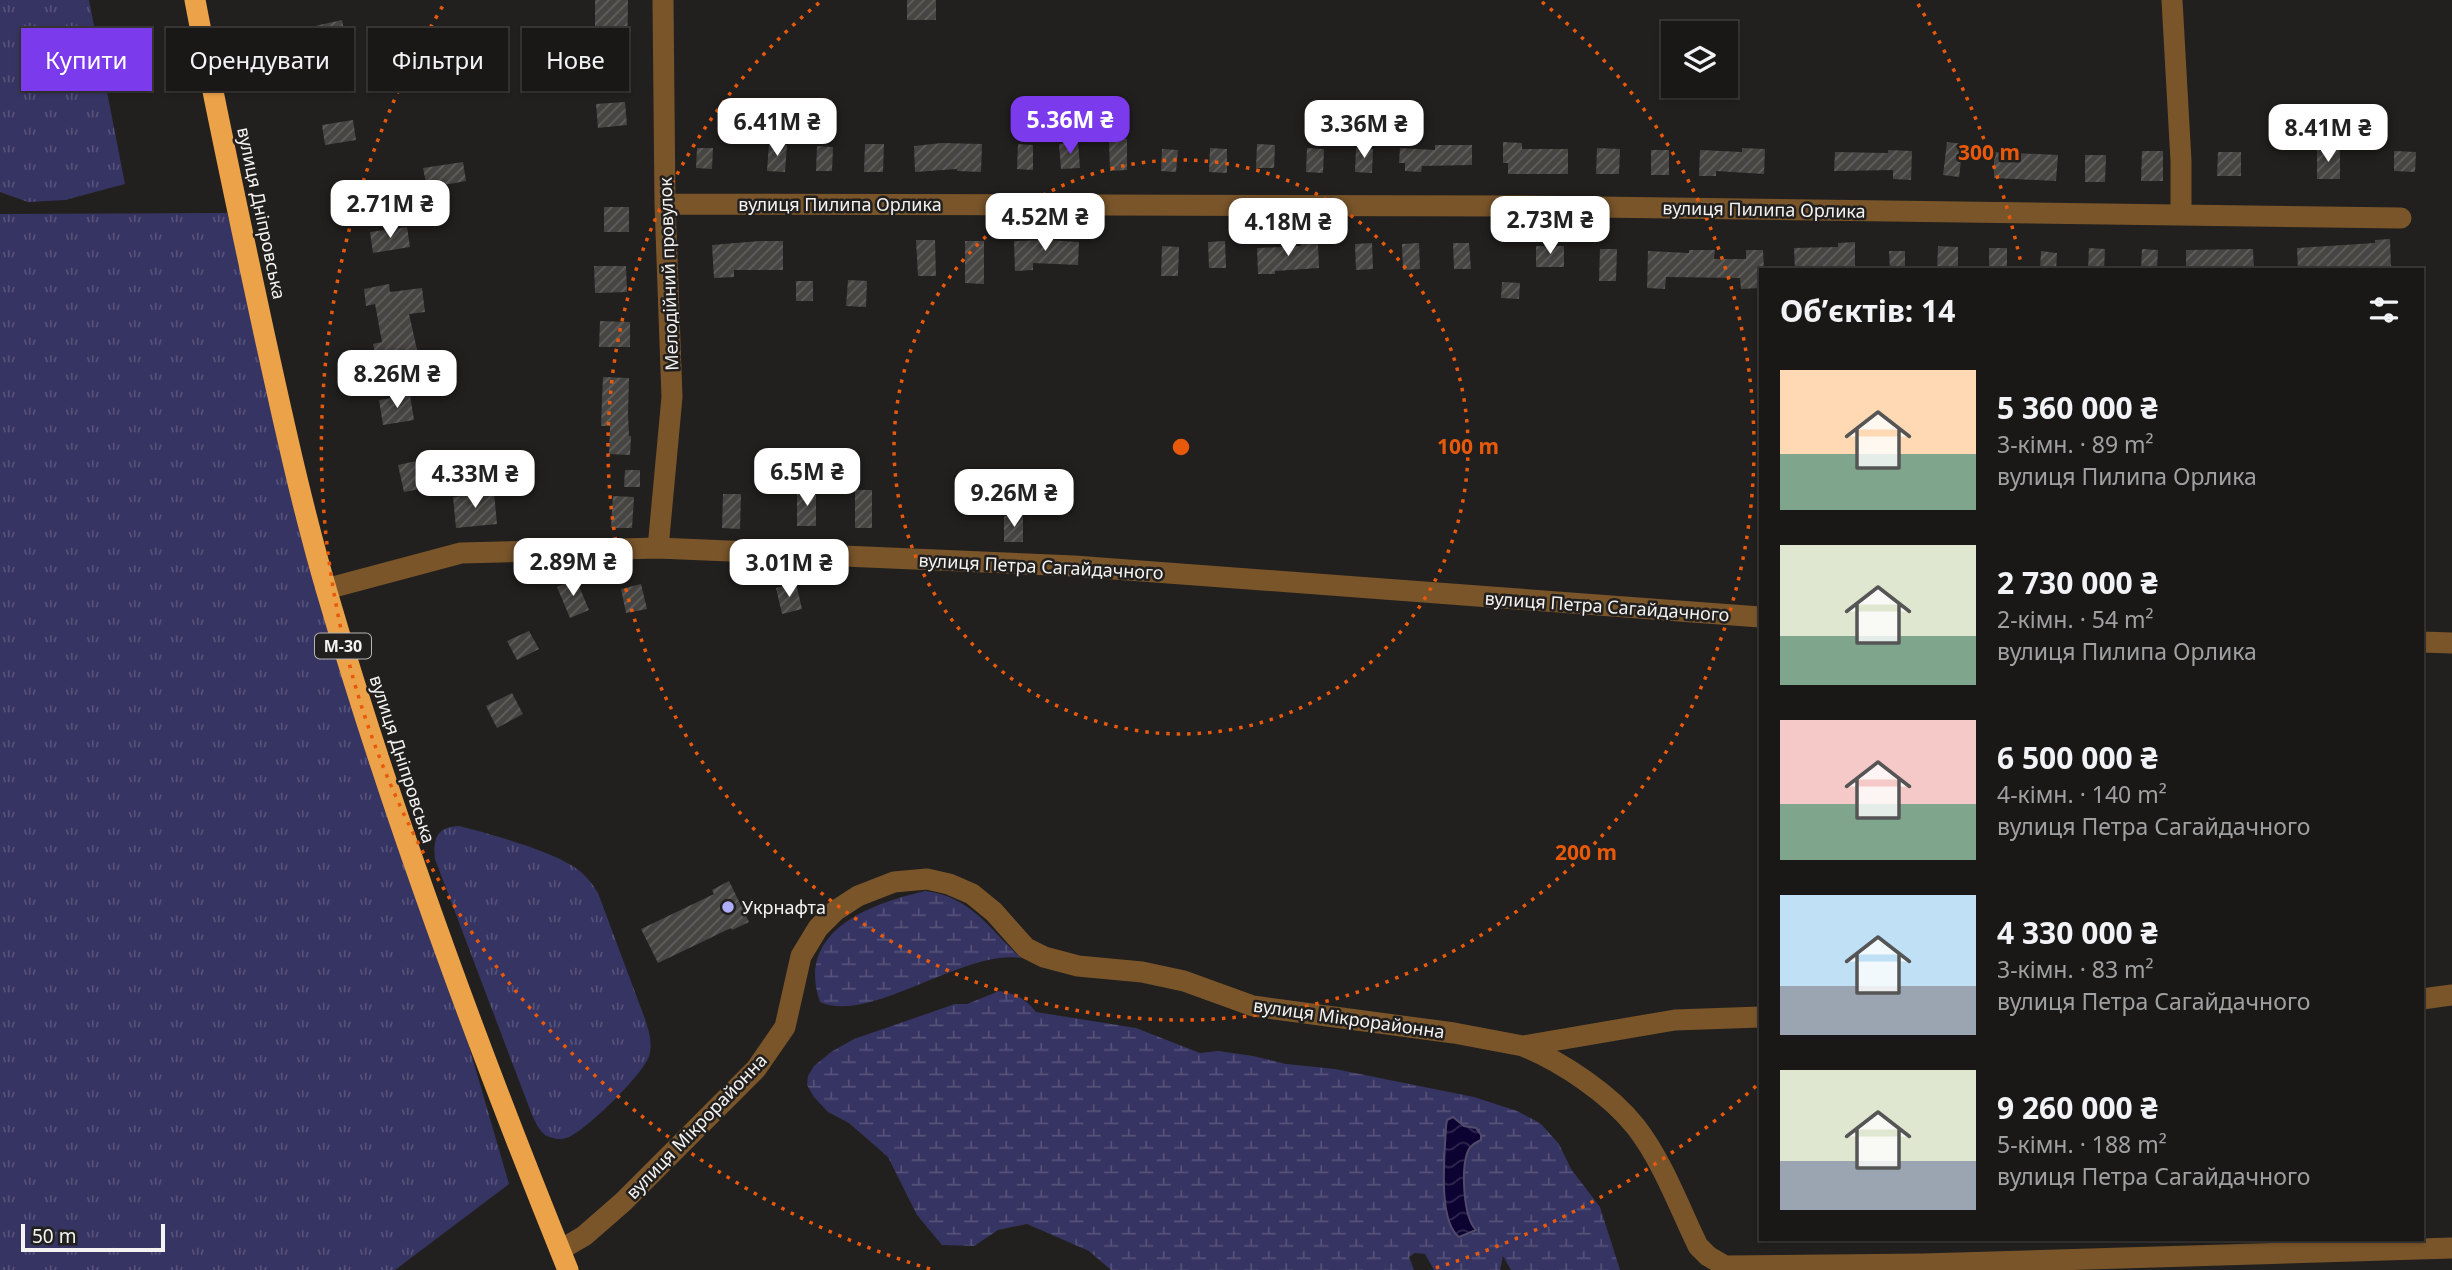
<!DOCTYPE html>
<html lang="uk">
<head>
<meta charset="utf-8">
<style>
  :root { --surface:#1a1816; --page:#272523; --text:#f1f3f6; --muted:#9fa0a1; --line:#383735; --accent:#7c3aed }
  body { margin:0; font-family:"Noto Sans",sans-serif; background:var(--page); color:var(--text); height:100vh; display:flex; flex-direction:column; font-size:26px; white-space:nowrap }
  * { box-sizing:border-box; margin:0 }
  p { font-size:23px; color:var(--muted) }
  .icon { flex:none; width:38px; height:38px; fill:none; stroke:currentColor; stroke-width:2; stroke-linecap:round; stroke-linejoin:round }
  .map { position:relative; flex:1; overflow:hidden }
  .panel { position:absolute; left:1759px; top:268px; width:665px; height:973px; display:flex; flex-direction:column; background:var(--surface); border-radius:0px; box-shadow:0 2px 5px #0004,0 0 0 2px var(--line) }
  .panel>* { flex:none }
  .hud { position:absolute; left:21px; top:28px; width:665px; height:63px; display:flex; gap:14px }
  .tools { position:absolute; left:1661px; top:21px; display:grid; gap:14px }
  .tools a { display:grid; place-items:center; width:77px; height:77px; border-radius:0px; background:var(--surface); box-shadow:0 2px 5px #0004,0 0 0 2px var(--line); font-size:35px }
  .scale { position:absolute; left:21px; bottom:18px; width:144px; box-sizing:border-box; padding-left:7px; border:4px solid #f4f3f1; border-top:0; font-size:19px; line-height:24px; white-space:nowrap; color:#f4f3f1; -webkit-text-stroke:5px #22201e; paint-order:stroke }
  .price { position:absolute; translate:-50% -60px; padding:0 16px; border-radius:14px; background:#fff; color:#222; font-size:23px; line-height:46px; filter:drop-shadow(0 2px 4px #0008) }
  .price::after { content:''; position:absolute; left:50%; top:42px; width:21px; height:16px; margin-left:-10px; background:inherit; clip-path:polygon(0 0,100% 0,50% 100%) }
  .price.current { background:var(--accent); color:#fff }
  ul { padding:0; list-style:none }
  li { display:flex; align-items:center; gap:21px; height:175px; padding:0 21px }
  li span { display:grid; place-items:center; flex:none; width:196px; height:140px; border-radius:0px; color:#555 }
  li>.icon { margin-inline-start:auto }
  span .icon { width:84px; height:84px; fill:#fffc; stroke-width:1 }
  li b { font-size:30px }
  h2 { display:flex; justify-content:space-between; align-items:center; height:84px; padding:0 21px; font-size:30px }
  .tag { padding:0 24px; border-radius:0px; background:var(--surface); box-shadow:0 2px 5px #0004,0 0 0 2px var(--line); font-size:24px; line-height:63px }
  .tag.current { background:var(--accent); color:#fff }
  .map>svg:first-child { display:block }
  .grass { fill:url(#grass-tufts) }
  .wetland { fill:url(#wetland-marsh); fill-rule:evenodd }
  .water { fill:url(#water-waves); stroke:#524b6b; stroke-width:2 }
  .building { fill:url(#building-hatch) }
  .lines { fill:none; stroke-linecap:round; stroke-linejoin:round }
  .minor { stroke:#7a552a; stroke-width:21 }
  .highway { stroke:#eca248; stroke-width:21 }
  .ring { fill:none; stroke:#e8590c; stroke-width:3.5; stroke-dasharray:3.5 7 }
  .poi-dot { fill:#aeaefb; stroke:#22201e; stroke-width:2.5 }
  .labels { text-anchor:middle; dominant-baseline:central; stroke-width:5; stroke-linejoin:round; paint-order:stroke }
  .shield { fill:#22201e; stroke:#b5b4b2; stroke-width:2 }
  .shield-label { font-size:16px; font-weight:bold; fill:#f4f3f1 }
  .street-label { font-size:18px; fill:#f4f3f1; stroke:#22201e }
  .poi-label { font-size:18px; fill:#f4f3f1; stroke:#22201e; text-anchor:start }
  .centre { fill:#e8590c; stroke:#22201e; stroke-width:3.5 }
  .ring-label { font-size:21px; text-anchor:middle; font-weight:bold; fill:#e8590c; stroke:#22201e; stroke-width:5; stroke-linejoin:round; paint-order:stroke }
</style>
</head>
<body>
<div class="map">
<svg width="2452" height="1270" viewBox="0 0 2452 1270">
  <defs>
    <pattern id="grass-tufts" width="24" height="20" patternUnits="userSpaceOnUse" patternTransform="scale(1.75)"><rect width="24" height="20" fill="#363462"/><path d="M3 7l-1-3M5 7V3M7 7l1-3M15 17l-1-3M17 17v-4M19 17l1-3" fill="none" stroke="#545279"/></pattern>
    <pattern id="wetland-marsh" width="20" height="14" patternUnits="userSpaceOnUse" patternTransform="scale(1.75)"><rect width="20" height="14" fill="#363462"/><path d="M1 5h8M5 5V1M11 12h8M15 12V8" fill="none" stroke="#545279"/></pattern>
    <pattern id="water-waves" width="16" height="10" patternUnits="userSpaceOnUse" patternTransform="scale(1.75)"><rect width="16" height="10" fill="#0d0332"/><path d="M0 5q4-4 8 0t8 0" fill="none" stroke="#312850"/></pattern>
    <pattern id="building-hatch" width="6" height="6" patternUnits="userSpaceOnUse" patternTransform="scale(1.75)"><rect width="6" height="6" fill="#474542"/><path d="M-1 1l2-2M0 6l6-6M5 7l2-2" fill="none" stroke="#62605e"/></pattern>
  </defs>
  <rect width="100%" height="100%" fill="#22201e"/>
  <path class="grass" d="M0,0h89l36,184 -60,16 -37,2 -28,-10z
    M227,213l282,971 -114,86h-395v-1056z
    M459,826c31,8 99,26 122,46 7,6 12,13 17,21l47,126c4,13 8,24 4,37 -6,19 -62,73 -80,81 -5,2 -11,3 -16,1 -12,-2 -16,-13 -21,-23l-97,-256c-2,-21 2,-32 24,-33z"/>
  <path class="wetland" d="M926,891c46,6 64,39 95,67 -58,-9 -152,67 -201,44 -25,-71 51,-99 106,-111z
    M999,991c16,2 27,8 37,21l100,16 64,25 18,-2 35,5 33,8 49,5 139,28 43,14 23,12 19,21 12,25 29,38 20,63h-109l-8,-14 -3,14h-66l-9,-16 -10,-1 -6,4 5,13h-303l-22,-19 -62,-27 -29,6 -24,16 -32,-1 -25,-30 -29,-58 -39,-34 -21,-11 -14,-15 -7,-12 1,-9 6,-10 17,-14 23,-13 101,-35h12zM1457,1120l7,6 12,2 4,12c-25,14 -15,60 -10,84l-24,-18v-80z"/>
  <path class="water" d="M1453,1117l11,9 12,2 5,7v5c-6,3 -10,5 -13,11 -7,17 -5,66 8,79l-17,7c-22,-17 -14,-85 -13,-111l1,-6z"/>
  <path class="building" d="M595,0h33l-1,60h-32z
    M907,0h29v20h-29z
    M342,20l4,19 -5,1 6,36 -26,5 -6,-36 -5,2 -4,-19z
    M625,102l2,23 -29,3 -2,-24z
    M353,120l3,20 -31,5 -3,-20z
    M1109,139h18v31l-17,1z
    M1078,142l2,26 -19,1 -2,-25z
    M1503,142l19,1v6h46v25h-60v-11h-5z
    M1947,142l16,2 -4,33 -16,-2z
    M942,143l40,1 -1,28 -24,-1v-2l-42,3 -1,-26z
    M769,144l18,1 -2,27 -18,-1z
    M865,144h19l-1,28h-19z
    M1018,144l15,1v25l-16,-1z
    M1257,144l18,1 -1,23h-18z
    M1435,145h37v20l-50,1 -1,6 -16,-1v-8h-6l1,-15 35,2z
    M817,146l16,1 -1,24h-16z
    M697,148h16l-1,21 -16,-1z
    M1210,148l17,1v24l-18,-1z
    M1307,148l17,1 -1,24 -17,-1z
    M1356,148l17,1 -1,24 -17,-1z
    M1597,148l23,1 -1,25h-23z
    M1742,148l23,1 -1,25 -48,-3v5h-17l1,-26 42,2z
    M1162,149l16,1 -2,22 -15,-1z
    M1651,150h18v25h-18z
    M1888,150l24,1 -1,29 -18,-1v-9l-59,1 1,-19 53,1z
    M2317,150h23v29h-23z
    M2142,151h21v30h-22z
    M2394,151l22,1 -1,20 -21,-1z
    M1994,152l64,3 -2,26 -62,-3z
    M2218,152h23v24h-24z
    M2085,155h21l-1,27h-20z
    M463,162l3,19 -39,7 -4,-20z
    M604,207h25v25h-25z
    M407,227l3,20 -37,6 -3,-21z
    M2390,239l1,28h-22v3h-71l-1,-22 78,-5v-3z
    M916,240h19l1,36h-18z
    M1049,240l30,2 -1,23 -45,-2v7l-18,1 -1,-30z
    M760,241h23v29h-49v7l-20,1 -2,-33z
    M965,241h19v43l-19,-1z
    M1225,241l1,27h-17l-1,-26z
    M1318,242l1,26 -44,3v3h-17l-1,-26 44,-2v-3z
    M1855,242v24l-45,1v3h-15l-1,-22 44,-1v-4z
    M1372,243l1,26 -17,1 -1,-26z
    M1419,243l1,26 -17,1 -1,-26z
    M1453,243h16l2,26h-17z
    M1162,246l17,1 -1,29h-17z
    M1536,246h28v21h-28z
    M1938,246l20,1v23h-21z
    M1989,248h18v22h-18z
    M2089,248l16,1 -1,21h-16z
    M1600,249h17l-1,32h-17z
    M2142,249l16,1 -1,20h-16z
    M2253,249l1,21h-68v-20z
    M1689,250h26l-1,9h32v-9h17l1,20h-4v18l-19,1 -1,-11 -74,-1 -1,12 -18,-1 1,-37 41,2z
    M1889,251h16v19h-15z
    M2041,251l16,2 -1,17h-16z
    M594,266h32l1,26 -32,1z
    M848,280l19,1 -1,26 -20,-1z
    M796,281h17v20h-17z
    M1502,282l18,1 -1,16 -18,-1z
    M389,284l1,8 32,-4 3,24 -16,2 9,40 -41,9 -4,-19 9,-2 -7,-38 -9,2 -2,-17z
    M600,321l30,1v25h-31z
    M603,377l26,1 -1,36 1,22h2l-1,19 -21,-1 1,-28h-9z
    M410,395l4,25 -31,5 -4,-25z
    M426,459l5,28 -27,5 -6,-27z
    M625,470h15v17h-16z
    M797,489h19v37h-19z
    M855,490h17v38h-17z
    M494,493l3,31 -41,4 -3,-31z
    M723,494h18l-1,35 -18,-1z
    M613,496l21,1 -2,31h-21z
    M1023,515v27h-19v-26z
    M576,579l13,31 -19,8 -13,-31z
    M796,583l6,26 -20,5 -6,-26z
    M641,584l6,25 -21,4 -5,-24z
    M529,631l10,18 -22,11 -10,-19z
    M512,693l11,21 -26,14 -11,-22z
    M729,881l20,41 -17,8 -1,-2 -73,35 -17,-34 73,-35 -2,-4z"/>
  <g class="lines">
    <path class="minor" d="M2172,0l9,161v54
      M665,204l859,2 877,12
      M658,548l14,-151 -7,-193 -2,-204
      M326,589l135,-36 197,-5 416,18 686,51
      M2422,642l30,1
      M2422,999l30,-4
      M1523,1046c39,16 87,48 113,81 27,35 43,80 62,119l10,10 17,10 198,-2 529,-16
      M560,1250l24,-14 39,-34 133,-133 29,-42 16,-71 17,-28 17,-17 23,-15 36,-14 33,-3 22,5 23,10 22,18 32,36 18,9 34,9 64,6 42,9 69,25 201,27 69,13 152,-26 85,-3"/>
    <path class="highway" d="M195,0c21,111 45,222 69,333 19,86 38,174 63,259 67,230 151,456 241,678"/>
  </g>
  <g class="ring">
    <circle cx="1181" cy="447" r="287"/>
    <path d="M1542 2A573 573 0 1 1 820 2"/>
    <path d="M1756 1086A860 860 0 0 1 1432 1269M930 1269A860 860 0 0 1 444 4M1918 4A860 860 0 0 1 2022 268"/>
  </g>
  <circle class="poi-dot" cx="728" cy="907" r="7"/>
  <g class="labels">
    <rect class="shield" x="315" y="633.5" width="56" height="25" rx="5"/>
    <g class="shield-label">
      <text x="343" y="646">М-30</text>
    </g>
    <g class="street-label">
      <text x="840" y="204">вулиця Пилипа Орлика</text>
      <text transform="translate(1764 209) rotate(1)">вулиця Пилипа Орлика</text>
      <text transform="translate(262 213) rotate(78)">вулиця Дніпровська</text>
      <text transform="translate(668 274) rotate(-92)">Мелодійний провулок</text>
      <text transform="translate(1041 566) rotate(3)">вулиця Петра Сагайдачного</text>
      <text transform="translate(1607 606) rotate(4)">вулиця Петра Сагайдачного</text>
      <text transform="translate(403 759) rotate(72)">вулиця Дніпровська</text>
      <text transform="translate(1349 1018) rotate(8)">вулиця Мікрорайонна</text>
      <text transform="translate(696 1126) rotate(-46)">вулиця Мікрорайонна</text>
    </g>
    <g class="poi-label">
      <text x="742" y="907">Укрнафта</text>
    </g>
  </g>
  <circle cx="1181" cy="447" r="10" class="centre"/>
  <g class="ring-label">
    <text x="1989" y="160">300 m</text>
    <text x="1468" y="454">100 m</text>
    <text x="1586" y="860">200 m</text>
  </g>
</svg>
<div class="tools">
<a><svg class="icon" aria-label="layers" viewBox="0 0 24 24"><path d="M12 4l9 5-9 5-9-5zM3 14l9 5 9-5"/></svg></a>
</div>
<div class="scale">50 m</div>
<b class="price current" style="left:1070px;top:156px">5.36M ₴</b>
<b class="price" style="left:777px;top:158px">6.41M ₴</b>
<b class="price" style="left:1364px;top:160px">3.36M ₴</b>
<b class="price" style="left:2328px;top:164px">8.41M ₴</b>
<b class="price" style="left:390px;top:240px">2.71M ₴</b>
<b class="price" style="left:1045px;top:253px">4.52M ₴</b>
<b class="price" style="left:1550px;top:256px">2.73M ₴</b>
<b class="price" style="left:1288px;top:258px">4.18M ₴</b>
<b class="price" style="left:397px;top:410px">8.26M ₴</b>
<b class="price" style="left:807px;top:508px">6.5M ₴</b>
<b class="price" style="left:475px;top:510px">4.33M ₴</b>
<b class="price" style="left:1014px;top:529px">9.26M ₴</b>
<b class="price" style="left:573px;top:598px">2.89M ₴</b>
<b class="price" style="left:789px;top:599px">3.01M ₴</b>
<div class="hud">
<a class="tag current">Купити</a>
<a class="tag">Орендувати</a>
<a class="tag">Фільтри</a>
<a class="tag">Нове</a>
</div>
<section class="panel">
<h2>Об’єктів: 14<svg class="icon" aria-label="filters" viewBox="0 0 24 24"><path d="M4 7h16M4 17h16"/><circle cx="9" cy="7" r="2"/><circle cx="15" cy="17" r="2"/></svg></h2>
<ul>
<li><span style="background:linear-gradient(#ffd9b3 60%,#7fa58c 0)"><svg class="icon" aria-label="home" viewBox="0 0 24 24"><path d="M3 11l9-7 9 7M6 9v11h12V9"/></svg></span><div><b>5 360 000 ₴</b><p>3-кімн. · 89 m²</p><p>вулиця Пилипа Орлика</p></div></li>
<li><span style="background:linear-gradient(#dfe7d0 65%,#7fa58c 0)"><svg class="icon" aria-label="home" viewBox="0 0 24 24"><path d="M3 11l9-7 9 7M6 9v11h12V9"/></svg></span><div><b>2 730 000 ₴</b><p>2-кімн. · 54 m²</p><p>вулиця Пилипа Орлика</p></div></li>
<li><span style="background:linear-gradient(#f6c9c9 60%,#7fa58c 0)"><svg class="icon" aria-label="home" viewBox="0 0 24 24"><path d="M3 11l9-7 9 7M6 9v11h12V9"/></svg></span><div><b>6 500 000 ₴</b><p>4-кімн. · 140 m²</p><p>вулиця Петра Сагайдачного</p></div></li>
<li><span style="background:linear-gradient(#bfe0f5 65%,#9aa5b1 0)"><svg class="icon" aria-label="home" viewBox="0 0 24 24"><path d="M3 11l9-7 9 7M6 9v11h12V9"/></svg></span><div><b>4 330 000 ₴</b><p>3-кімн. · 83 m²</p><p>вулиця Петра Сагайдачного</p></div></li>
<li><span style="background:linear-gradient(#dfe7d0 65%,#9aa5b1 0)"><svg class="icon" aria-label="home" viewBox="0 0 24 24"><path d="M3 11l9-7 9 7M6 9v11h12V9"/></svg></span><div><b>9 260 000 ₴</b><p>5-кімн. · 188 m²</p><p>вулиця Петра Сагайдачного</p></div></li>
</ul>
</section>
</div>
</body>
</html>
